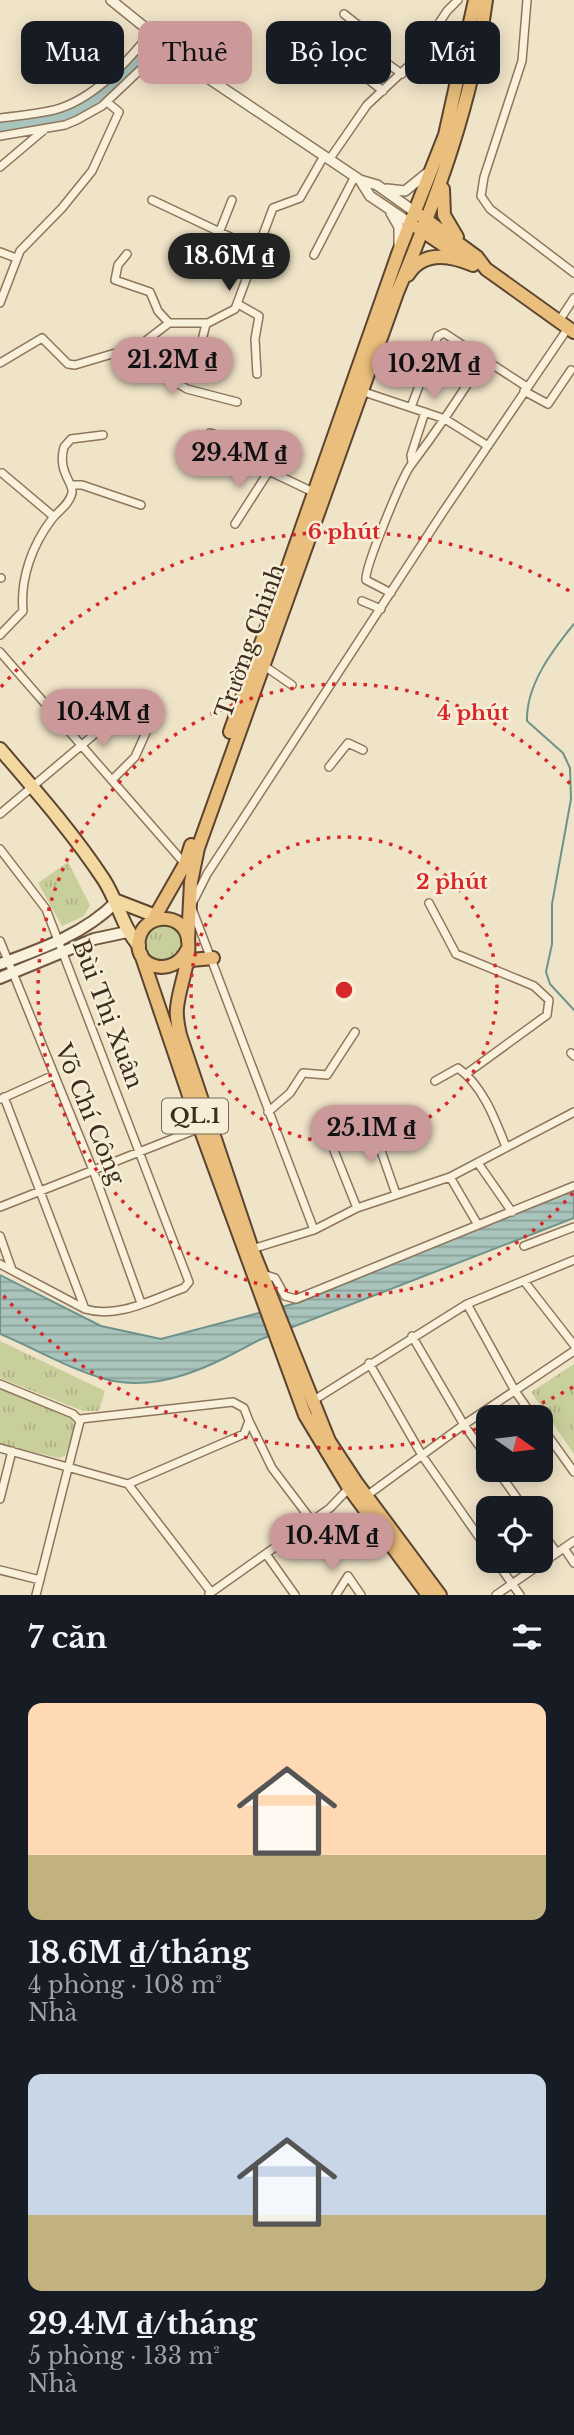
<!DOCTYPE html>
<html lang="vi">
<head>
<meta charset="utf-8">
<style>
  :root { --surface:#171b24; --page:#20242c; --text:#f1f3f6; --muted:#9ea1a6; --accent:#cc999b }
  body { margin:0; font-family:"Libre Baskerville",serif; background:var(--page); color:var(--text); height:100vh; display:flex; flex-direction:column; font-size:26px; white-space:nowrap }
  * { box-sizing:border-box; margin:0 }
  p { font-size:23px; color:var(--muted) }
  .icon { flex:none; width:38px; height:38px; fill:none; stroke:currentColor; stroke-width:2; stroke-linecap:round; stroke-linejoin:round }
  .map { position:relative; height:1595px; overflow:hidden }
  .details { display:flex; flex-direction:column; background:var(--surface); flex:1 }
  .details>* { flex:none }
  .hud { position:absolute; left:21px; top:21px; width:532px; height:63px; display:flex; gap:14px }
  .needle { width:46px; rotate:104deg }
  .buttons { position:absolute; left:476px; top:1405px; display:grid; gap:14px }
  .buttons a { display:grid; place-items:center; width:77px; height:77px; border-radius:14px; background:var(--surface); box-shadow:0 4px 18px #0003; font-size:35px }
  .price { position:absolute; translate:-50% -60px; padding:0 16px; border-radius:24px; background:var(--accent); color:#111; font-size:23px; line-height:46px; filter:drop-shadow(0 2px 4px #0008) }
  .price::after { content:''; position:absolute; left:50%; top:42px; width:21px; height:16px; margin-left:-10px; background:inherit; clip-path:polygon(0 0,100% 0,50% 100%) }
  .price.on { background:#222; color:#fff }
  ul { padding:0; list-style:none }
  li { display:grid; align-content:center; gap:14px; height:371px; padding:0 28px }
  li span { display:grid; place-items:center; height:217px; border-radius:14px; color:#555 }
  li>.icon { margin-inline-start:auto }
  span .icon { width:126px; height:126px; fill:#fffc; stroke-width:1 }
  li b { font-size:30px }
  h2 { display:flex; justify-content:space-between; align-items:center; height:84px; padding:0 28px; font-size:30px }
  .tag { padding:0 24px; border-radius:14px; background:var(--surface); box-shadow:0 4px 18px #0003; font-size:24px; line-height:63px }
  .tag.on { background:var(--accent); color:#111 }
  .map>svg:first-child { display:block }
  .park { fill:url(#park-tufts) }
  .water { fill:url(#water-rules); stroke:#6f938a; stroke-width:2 }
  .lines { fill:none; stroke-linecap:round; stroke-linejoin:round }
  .stream { stroke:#6f938a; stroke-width:2 }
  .river { stroke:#a9c4bc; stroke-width:12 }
  .minor-casing { stroke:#8d765c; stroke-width:10 }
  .tertiary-casing { stroke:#8d765c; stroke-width:12 }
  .secondary-casing { stroke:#6f573f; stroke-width:14 }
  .primary-casing { stroke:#5b4430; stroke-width:16 }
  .trunk-casing { stroke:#5b4430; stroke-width:16 }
  .minor { stroke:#faf1dc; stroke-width:7 }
  .tertiary { stroke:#faf1dc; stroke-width:9 }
  .secondary { stroke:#faf1dc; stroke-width:10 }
  .primary { stroke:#f3d9a0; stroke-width:12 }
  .trunk { stroke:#eabe7c; stroke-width:12 }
  .ring { fill:none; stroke:#d62828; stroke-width:3.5; stroke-dasharray:3.5 7 }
  .labels { text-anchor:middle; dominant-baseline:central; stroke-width:5; stroke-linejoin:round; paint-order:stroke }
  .shield { fill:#f7eed8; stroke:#756857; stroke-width:2 }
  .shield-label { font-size:21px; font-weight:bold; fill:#3d2e20 }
  .street-label { font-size:23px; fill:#3d2e20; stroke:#f7eed8 }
  .centre { fill:#d62828; stroke:#f7eed8; stroke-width:3.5 }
  .ring-label { font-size:21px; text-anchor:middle; font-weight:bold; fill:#d62828; stroke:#f7eed8; stroke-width:5; stroke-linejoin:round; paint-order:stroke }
</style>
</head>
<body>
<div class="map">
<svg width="574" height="1595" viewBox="0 0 574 1595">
  <defs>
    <pattern id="park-tufts" width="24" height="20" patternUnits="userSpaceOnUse" patternTransform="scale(1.75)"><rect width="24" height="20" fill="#c9cf9b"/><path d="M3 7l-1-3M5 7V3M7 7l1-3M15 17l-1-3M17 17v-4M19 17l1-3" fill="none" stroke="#aeb285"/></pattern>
    <pattern id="water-rules" width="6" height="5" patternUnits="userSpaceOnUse" patternTransform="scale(1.75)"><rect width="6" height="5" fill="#a9c4bc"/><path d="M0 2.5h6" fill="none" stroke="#8ba098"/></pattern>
  </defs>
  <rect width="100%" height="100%" fill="#f0e4c8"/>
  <path class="park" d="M68,862l22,43 -6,11 -22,10 -24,-43z
    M144 942a19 19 0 1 1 38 0a19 19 0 1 1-38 0Z
    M0,1341l105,50 -6,20h-16l-83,-33z
    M574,1364v90l-43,-62z
    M0,1387l70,29 5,11 -10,29 -6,2 -59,-14z"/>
  <path class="water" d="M574,1189v29l-315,122c-46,25 -100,54 -154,39 -36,-10 -71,-31 -105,-45v-59l101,51 60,13 139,-37z"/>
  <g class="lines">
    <path class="stream" d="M574,624c-22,27 -48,61 -47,97l36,32 7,15 1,31 -19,105v40l-6,28 4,12 24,26"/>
    <path class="river" d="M0,128l66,-13 14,-6 73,-58"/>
    <defs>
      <path id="minor" d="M527,0l-5,61 -38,116 -3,19 9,13 84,64
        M344,14l19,15 -3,13 3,4 39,28
        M349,64l34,27
        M0,118c18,-2 36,-4 54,-8 39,-10 72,-47 96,-76
        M0,136l65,-11 12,-5 25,-14 39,-37 38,-13
        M329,160l38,-55 47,-44 33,-50 11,-11
        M0,167l45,-38
        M152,200l106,50
        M0,252l16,6
        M127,254l-9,11 -3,15 35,12 8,19 11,12
        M314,255l41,-79
        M196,274l23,-41 13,-33
        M0,303l20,-52 42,-43 30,-37 27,-59 -12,-10
        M238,304l21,12 -4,23 2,35
        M559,321l15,-23
        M124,352l63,37 50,13
        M197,360l9,-36
        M0,363l42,-25 26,26 7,1 64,-19 30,-23h39l27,-14 38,-101 27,-10 24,-42
        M524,391l24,13 23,-34
        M364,392l81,27 43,27
        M411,407l27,-71 6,-3 83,54
        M210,433l17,5 1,7 43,27 44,21
        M412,463l-1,-8 14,-43
        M2,473l51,43
        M71,485h11l59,20
        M235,524l34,-53
        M0,578h1
        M391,593l-25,-13c-2,-11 36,-103 45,-115 25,-33 50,-70 73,-107
        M362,601l19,8
        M0,635l23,-24c-3,-32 9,-66 29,-92 7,-9 17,-14 20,-26 2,-10 -15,-21 -8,-46l7,-8 32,-4
        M0,652l185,212
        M263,665l29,20
        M329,767l19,-24 15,7
        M112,780l23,-23 21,-47
        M0,814l128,-108
        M0,849l46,60 143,373 -5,6c-31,11 -66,31 -99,21l-85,-45
        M429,903l27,51 78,32 15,14 -2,15 -81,59
        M0,941l93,229 48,133
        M571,1053l3,3
        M435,1081l23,-13c25,18 37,51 48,79
        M4,1097l81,212
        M1,1099l53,-24
        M268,1112l22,-19 13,-20 24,2 28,-43
        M325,1128l32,80
        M373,1128l23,66
        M478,1163l34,49
        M450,1177l28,48
        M0,1207l200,-79
        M314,1230l43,-22 93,-31 124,-65
        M0,1236l12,34
        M524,1246l50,-19
        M252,1249l62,-19 -123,-324 16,-32 236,-362 125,-184
        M263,1274l12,4 10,18 11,3 278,-113
        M524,1281l50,64
        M467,1304l48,87 19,27
        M412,1336l52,89 24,33
        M369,1363l54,94 65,93
        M0,1384l73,30 7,7 -44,174
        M314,1400l153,-96 107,-44
        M80,1419l153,-17 11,6 5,13 -5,13 -116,50
        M249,1421l23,47 40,53
        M541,1426l33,46
        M0,1448l128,36 83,108
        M497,1470l27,38
        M365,1497l97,-71 112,-75
        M0,1499l12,-48
        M541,1531l16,22
        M564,1548l10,15
        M266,1554l29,41
        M496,1561l24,34
        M0,1570l40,10
        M209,1594l121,-86 20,-21
        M336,1595l12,-19 13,19
        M496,1595l78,-54"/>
      <path id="tertiary" d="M111,0l94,76 155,104 17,5 38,27
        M360,180l10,16 40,27
        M387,189l18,2 21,-17
        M391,213l8,14v19"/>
      <path id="secondary" d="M0,964c42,-15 86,-31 117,-63
        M0,978l94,-39 33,-7"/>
      <path id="primary" d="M0,749c36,42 73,84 104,131 14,22 18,46 35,66
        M117,901l44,17"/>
      <path id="trunk" d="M443,189l1,26 13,22
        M421,216l56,41 9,12 88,63
        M418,228l43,29
        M408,275c15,-25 42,-20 65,-10
        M230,732l168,-478 47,-119 30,-135
        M153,920l32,-56 6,-19
        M188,941l3,-59 7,-34 199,-555c40,-96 75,-189 89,-293
        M187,950c-13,28 -54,19 -48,-11 5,-27 45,-27 49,0 3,22 -9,47 -11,69 -1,9 1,18 3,27l72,214 77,192 27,41 84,113
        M141,954l59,174 105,287 44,73 79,107
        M185,966l6,-6 22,-2"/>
    </defs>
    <use href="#minor" class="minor-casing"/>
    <use href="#tertiary" class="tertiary-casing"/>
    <use href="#secondary" class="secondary-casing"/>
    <use href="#primary" class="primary-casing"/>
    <use href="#trunk" class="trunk-casing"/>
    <use href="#minor" class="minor"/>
    <use href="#tertiary" class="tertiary"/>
    <use href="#secondary" class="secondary"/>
    <use href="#primary" class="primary"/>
    <use href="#trunk" class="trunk"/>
  </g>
  <g class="ring">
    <circle cx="344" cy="990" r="153"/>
    <path d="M573 1193A306 306 0 1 1 573 787"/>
    <path d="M573 1387A458 458 0 0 1 512 1416M486 1426A458 458 0 0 1 1 1293M1 687A458 458 0 0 1 573 593"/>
  </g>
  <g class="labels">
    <rect class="shield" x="162" y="1098.5" width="66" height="35" rx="5"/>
    <g class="shield-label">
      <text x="195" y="1116">QL.1</text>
    </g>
    <g class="street-label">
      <text transform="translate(250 641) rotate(-70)">Trường Chinh</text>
      <text transform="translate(108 1014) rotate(69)">Bùi Thị Xuân</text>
      <text transform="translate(90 1114) rotate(68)">Võ Chí Công</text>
    </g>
  </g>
  <circle cx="344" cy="990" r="10" class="centre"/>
  <g class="ring-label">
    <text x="344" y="539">6 phút</text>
    <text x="473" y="720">4 phút</text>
    <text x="452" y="889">2 phút</text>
  </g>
</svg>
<div class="buttons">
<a><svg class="needle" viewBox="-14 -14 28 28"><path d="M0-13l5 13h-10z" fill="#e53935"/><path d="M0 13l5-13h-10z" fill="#9ea1a6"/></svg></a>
<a><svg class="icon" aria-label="locate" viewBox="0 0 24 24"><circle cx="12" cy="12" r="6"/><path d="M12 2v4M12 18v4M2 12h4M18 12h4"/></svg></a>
</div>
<b class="price on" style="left:229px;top:293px">18.6M ₫</b>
<b class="price" style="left:172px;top:397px">21.2M ₫</b>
<b class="price" style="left:434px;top:401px">10.2M ₫</b>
<b class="price" style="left:239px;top:490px">29.4M ₫</b>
<b class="price" style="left:103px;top:749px">10.4M ₫</b>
<b class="price" style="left:371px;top:1165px">25.1M ₫</b>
<b class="price" style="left:332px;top:1573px">10.4M ₫</b>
<div class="hud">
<a class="tag">Mua</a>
<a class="tag on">Thuê</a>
<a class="tag">Bộ lọc</a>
<a class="tag">Mới</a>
</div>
</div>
<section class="details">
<h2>7 căn<svg class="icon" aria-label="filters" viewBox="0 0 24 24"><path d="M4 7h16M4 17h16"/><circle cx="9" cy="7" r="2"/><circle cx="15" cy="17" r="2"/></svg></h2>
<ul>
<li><span style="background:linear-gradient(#ffd9b3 70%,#c2b280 0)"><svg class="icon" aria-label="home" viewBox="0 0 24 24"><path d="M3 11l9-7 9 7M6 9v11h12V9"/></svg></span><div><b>18.6M ₫/tháng</b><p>4 phòng · 108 m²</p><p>Nhà</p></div></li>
<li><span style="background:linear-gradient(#c9d6e8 65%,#c2b280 0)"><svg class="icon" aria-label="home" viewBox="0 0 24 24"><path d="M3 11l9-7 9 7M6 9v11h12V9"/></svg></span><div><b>29.4M ₫/tháng</b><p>5 phòng · 133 m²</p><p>Nhà</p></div></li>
</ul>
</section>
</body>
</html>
